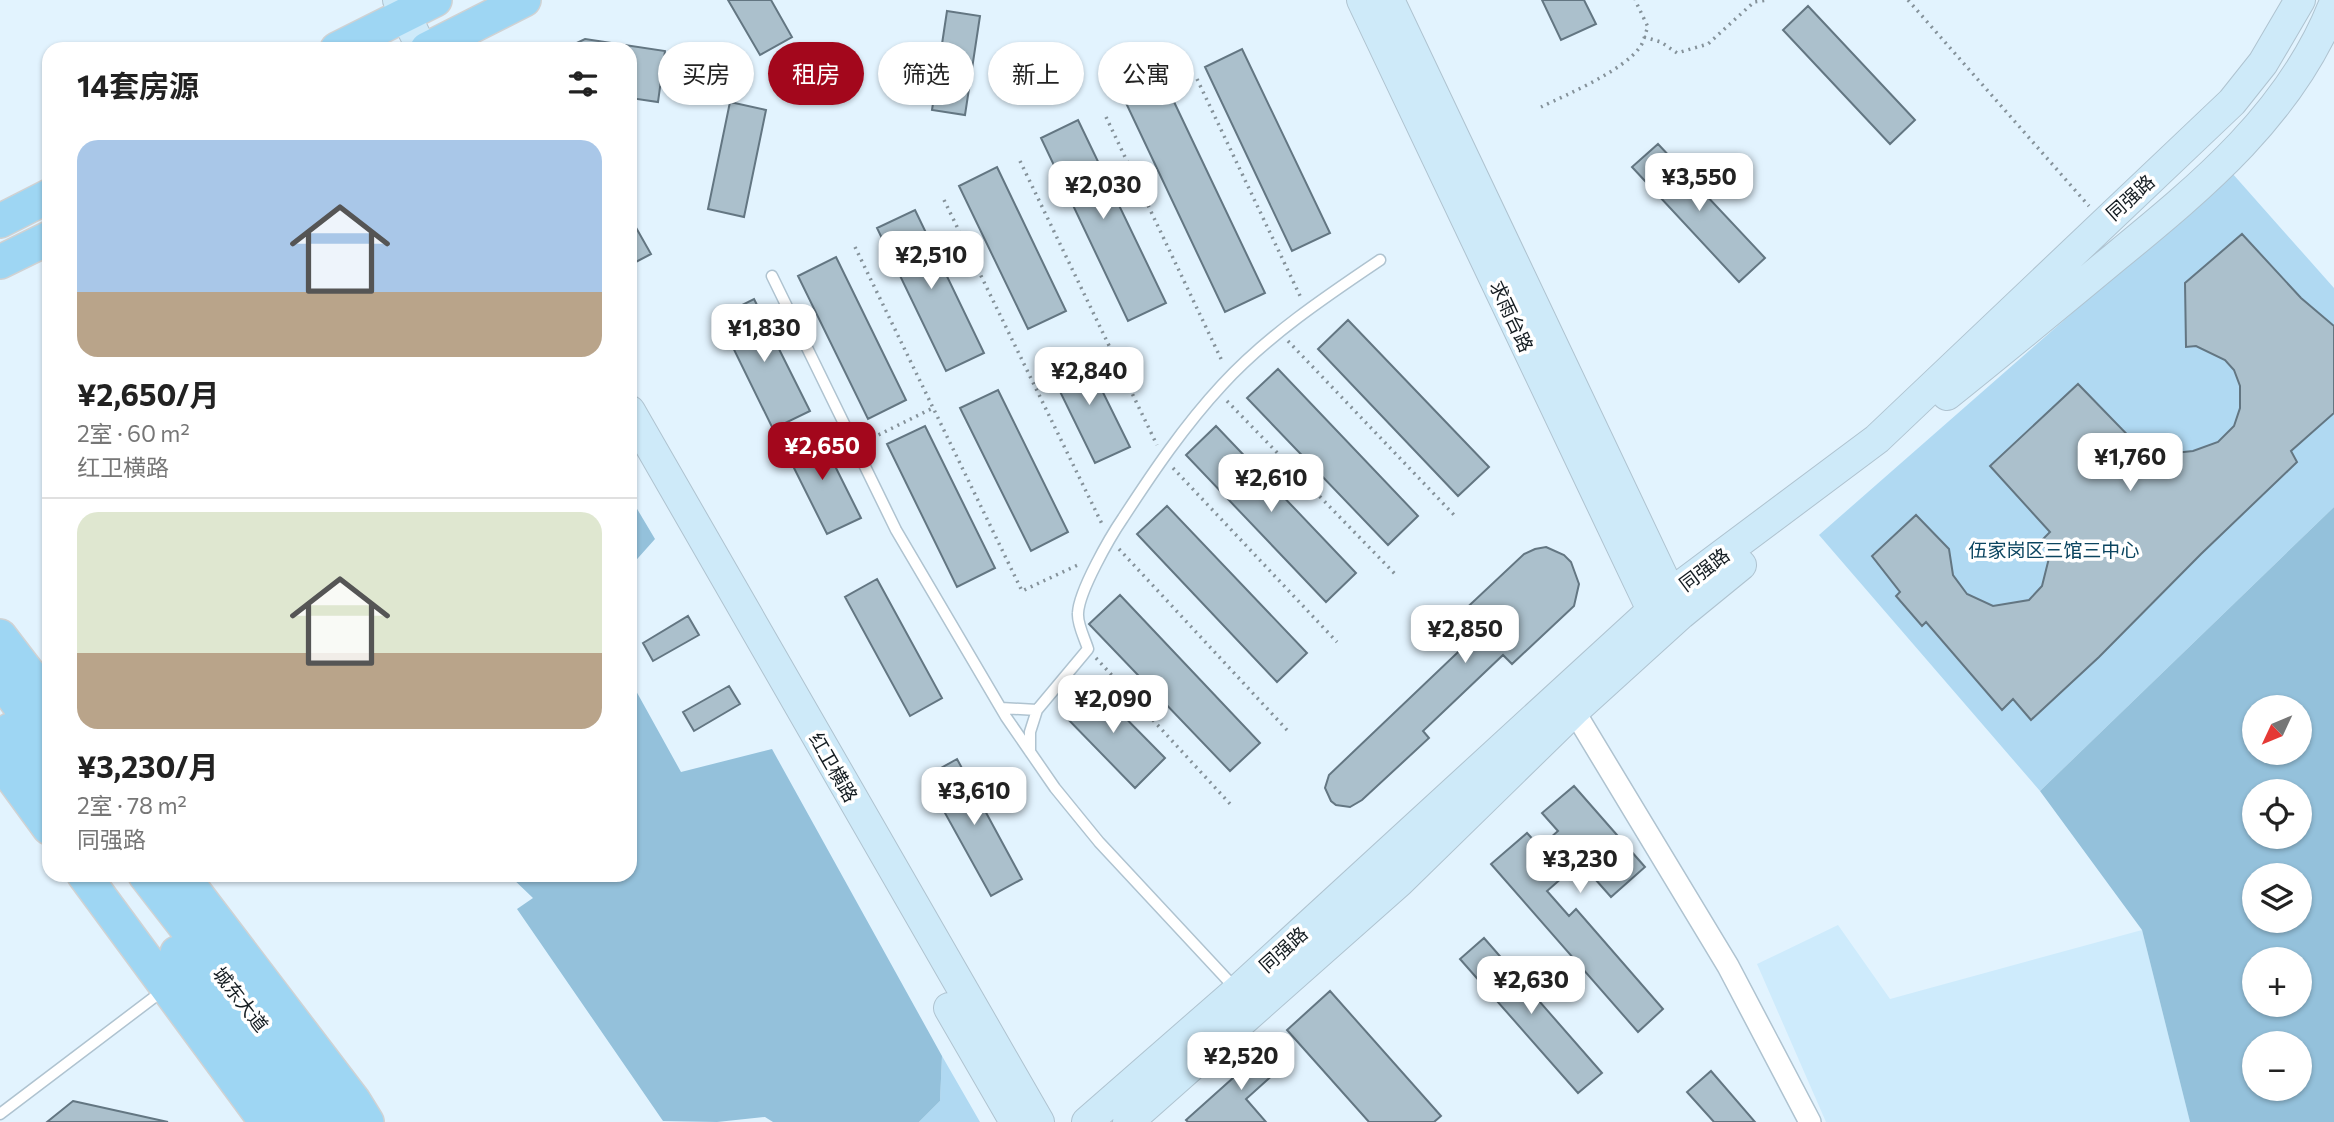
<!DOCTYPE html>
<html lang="zh">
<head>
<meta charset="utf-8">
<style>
  :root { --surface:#fff; --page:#f6f6f6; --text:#222; --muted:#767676; --line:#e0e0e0; --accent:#a3071c }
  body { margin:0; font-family:Commissioner,"Noto Sans SC",sans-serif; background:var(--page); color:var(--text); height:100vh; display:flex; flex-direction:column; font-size:26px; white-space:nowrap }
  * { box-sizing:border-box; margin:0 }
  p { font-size:23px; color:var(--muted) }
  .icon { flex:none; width:38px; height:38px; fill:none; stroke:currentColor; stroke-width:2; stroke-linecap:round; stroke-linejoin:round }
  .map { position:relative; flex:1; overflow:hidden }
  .sheet { position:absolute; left:42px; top:42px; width:595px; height:840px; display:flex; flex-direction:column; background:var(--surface); border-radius:21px; box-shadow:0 2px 5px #0004 }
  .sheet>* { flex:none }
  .hud { position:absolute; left:658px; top:42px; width:665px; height:63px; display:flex; gap:14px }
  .needle { width:46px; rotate:226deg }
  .controls { position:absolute; left:2242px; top:695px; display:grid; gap:14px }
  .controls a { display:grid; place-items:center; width:70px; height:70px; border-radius:50%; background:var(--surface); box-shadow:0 2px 5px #0004; font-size:35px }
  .price { position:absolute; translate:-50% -60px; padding:0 16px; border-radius:14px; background:#fff; color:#222; font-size:23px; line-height:46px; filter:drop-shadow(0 2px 4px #0008) }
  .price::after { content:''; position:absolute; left:50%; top:42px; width:21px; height:16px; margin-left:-10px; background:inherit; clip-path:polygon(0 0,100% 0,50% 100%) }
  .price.selected { background:var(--accent); color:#fff }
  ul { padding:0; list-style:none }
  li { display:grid; align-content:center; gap:14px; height:371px; padding:0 35px }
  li+li { border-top:2px solid var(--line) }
  li span { display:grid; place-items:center; height:217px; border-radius:21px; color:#555 }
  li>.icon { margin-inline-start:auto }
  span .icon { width:126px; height:126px; fill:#fffc; stroke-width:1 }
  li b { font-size:30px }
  h2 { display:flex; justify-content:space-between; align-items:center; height:84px; padding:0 35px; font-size:30px }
  .tag { padding:0 24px; border-radius:32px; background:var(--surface); box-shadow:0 2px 5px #0004; font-size:24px; line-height:63px }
  .tag.selected { background:var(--accent); color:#fff }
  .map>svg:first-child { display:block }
  .built { fill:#ceebfc }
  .green { fill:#b0d9f2 }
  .forest { fill:#94c1db; fill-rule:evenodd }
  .building { fill:#abc0cc; stroke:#637682; stroke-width:2 }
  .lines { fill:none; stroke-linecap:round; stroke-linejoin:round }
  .lane-casing { stroke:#afc3d0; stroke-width:13 }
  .street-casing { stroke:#afc3d0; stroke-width:24 }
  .secondary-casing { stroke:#afc3d0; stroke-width:32 }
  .primary-casing { stroke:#d0d2d3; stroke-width:36 }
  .path { stroke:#85929a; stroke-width:3.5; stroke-dasharray:2 5; stroke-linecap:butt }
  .lane { stroke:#fff; stroke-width:10 }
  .street { stroke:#fff; stroke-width:21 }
  .secondary { stroke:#ceeaf9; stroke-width:30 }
  .primary { stroke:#9ed6f3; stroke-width:33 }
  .labels { text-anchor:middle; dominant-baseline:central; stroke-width:7; stroke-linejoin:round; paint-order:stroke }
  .street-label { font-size:19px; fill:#141c21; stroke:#fff }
  .park-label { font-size:19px; fill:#0b4560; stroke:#fff }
</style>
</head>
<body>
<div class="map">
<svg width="2334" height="1122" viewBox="0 0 2334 1122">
  <rect width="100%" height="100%" fill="#e2f3fe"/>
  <path class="built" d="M1838,925l52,74 252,-69 48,192h-364l-69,-158z"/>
  <path class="green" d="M2232,173l102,115v219l-294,284 -221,-256z
    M942,1056l38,66h-61l21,-21z"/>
  <path class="forest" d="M630,497l25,42 -25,28z
    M2334,507v615h-144l-48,-192 -102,-139zM2254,707h46v45h-46zM2254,791h46v45h-46zM2254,875h46v45h-46zM2254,959h46v45h-46zM2254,1043h46v45h-46z
    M630,680l51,92 91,-23 170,307 -2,45 -21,21h-146l-8,-5 -48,5 -54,-1 -146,-212 16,-11 -24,-23h121z"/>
  <path class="building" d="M728,0h43l21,37 -32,18z
    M1542,0h42l12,24 -35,16z
    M1808,6l107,114 -25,24 -107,-114z
    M947,11l33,5 -15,99 -33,-5z
    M585,39l80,12 -7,51 -28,-4v-49h-66z
    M1242,49l88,184 -38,18 -87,-184z
    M1166,85l99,208 -40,19 -99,-209z
    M730,102l36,8 -22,107 -36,-8z
    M1078,120l88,183 -38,18 -87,-183z
    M1658,144l107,114 -26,24 -107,-115z
    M997,167l69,144 -38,18 -69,-143z
    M915,210l69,143 -38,18 -69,-143z
    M630,217l21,37 -21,11z
    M2242,234l59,64 33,28v87l-43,38 6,11 -96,92 -102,103 -68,63 -18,-21 -11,11 -76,-88 -4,4 -26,-30 4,-4 -28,-36 44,-41 33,34 4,26 14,19 26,12 36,-6 13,-14 8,-32 -9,-13 9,-9 -60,-66 88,-82 68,70 10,-8 9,8 28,-3 25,-9 16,-16 6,-18v-22l-6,-16 -9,-10 -29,-14 -10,1 -1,-64z
    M836,257l70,143 -38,19 -70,-143z
    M754,299l56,112 -37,18 -55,-112z
    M1348,320l141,147 -31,29 -140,-147z
    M1082,350l48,97 -35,16 -47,-96z
    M1278,369l140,147 -30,29 -141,-147z
    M998,390l70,142 -37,19 -71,-143z
    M925,426l70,142 -38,19 -70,-143z
    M1216,426l140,147 -30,29 -140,-147z
    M817,430l44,88 -34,16 -44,-88z
    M1167,506l140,147 -30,29 -140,-148z
    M1546,547l18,8 7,7 8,22 -5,22 -62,58 -9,-9 -80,76 6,7 -67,62 -12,7 -14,-2 -5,-4 -6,-13 4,-13 147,-140 -18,-19 66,-62 11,-5z
    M877,579l65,119 -32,18 -65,-119z
    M1120,595l140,148 -30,28 -141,-147z
    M688,616l11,19 -46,26 -10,-18z
    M1090,682l75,76 -30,30 -75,-77z
    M729,686l11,18 -46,27 -11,-19z
    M957,759l65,120 -31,17 -66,-119z
    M1574,786l71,81 -34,30 -31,-35 -33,29 22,25 7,-7 87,100 -25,23 -147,-168 36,-31 13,14 18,-16 -16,-18z
    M1484,938l118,135 -24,20 -118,-134z
    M1330,991l111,125 -7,6h-65l-82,-92z
    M1271,1044l16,18 -41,37 20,23h-78l-2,-2z
    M1711,1071l44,51h-41l-27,-30z
    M73,1101l95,21h-121z"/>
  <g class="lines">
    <defs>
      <path id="lane" d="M772,276l124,254 110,187 49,71 44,54 136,146
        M1001,708l36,2
        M1030,752v-20l7,-22 51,-61c-3,-10 -11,-25 -10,-36 1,-22 32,-76 45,-95 30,-46 61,-92 99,-133 45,-49 103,-88 158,-125
        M0,1114l165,-125"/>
      <path id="street" d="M1574,711l154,255 82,156"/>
      <path id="secondary" d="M398,0l24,49
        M1362,0l299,629
        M1389,0l290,611
        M1947,395c54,-43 107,-87 160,-131 90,-74 183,-148 227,-260
        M630,411l409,711
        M949,1008l66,114
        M1087,1122l150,-131 434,-398 206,-154 355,-337 31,-39 37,-63
        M1128,1122l271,-240 175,-171 107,-97 60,-49"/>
      <path id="primary" d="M337,49l98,-49
        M427,49l97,-49
        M0,221l49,-25
        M0,262l49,-24
        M0,636l49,64
        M0,679l49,67
        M10,730l39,52
        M0,761l49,67
        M84,875l182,247
        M145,875l192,247
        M182,875l172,226 13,21
        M177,953l126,169"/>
    </defs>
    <use href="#lane" class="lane-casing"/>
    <use href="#street" class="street-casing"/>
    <use href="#secondary" class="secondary-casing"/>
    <use href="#primary" class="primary-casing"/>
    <path class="path" d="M1908,0l181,206
      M1644,37l17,5 16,11 31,-9 46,-42 13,-2
      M1197,79l105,221
      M1541,107c27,-13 82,-36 99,-60 4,-5 5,-14 8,-20l-13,-27
      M1106,117l117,246
      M1020,161l137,284
      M944,200l159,326
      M855,247l167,344 58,-27
      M1288,341l168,176
      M1227,401l169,174
      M866,441l67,-33
      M1173,468l164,174
      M1119,549l168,181
      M1096,658l136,148"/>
    <use href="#lane" class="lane"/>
    <use href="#street" class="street"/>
    <use href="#secondary" class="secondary"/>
    <use href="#primary" class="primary"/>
  </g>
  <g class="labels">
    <g class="street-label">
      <text transform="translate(2130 197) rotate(-42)">同强路</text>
      <text transform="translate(1512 316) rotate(65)">求雨台路</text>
      <text transform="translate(1704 569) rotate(-37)">同强路</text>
      <text transform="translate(834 767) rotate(60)">红卫横路</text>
      <text transform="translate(1283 949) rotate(-42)">同强路</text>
      <text transform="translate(241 999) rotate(52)">城东大道</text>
    </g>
    <g class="park-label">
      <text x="2054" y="549">伍家岗区三馆三中心</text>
    </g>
  </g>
</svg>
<div class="controls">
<a><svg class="needle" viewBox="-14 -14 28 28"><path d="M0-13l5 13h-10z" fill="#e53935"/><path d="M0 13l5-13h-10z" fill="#767676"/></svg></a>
<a><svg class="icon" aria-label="locate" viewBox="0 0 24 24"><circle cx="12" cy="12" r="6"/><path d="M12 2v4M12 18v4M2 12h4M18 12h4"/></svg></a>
<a><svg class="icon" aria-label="layers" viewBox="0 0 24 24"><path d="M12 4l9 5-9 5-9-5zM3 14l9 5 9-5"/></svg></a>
<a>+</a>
<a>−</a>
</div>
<b class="price" style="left:1699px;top:213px">¥3,550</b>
<b class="price" style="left:1103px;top:221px">¥2,030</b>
<b class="price" style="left:931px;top:291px">¥2,510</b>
<b class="price" style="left:764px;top:364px">¥1,830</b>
<b class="price" style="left:1089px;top:407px">¥2,840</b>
<b class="price selected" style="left:822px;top:482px">¥2,650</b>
<b class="price" style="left:2130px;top:493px">¥1,760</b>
<b class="price" style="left:1271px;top:514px">¥2,610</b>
<b class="price" style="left:1465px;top:665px">¥2,850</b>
<b class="price" style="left:1113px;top:735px">¥2,090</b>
<b class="price" style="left:974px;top:827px">¥3,610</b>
<b class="price" style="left:1580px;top:895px">¥3,230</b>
<b class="price" style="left:1531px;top:1016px">¥2,630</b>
<b class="price" style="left:1241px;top:1092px">¥2,520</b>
<div class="hud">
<a class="tag">买房</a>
<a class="tag selected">租房</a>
<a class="tag">筛选</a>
<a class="tag">新上</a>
<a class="tag">公寓</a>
</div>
<section class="sheet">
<h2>14套房源<svg class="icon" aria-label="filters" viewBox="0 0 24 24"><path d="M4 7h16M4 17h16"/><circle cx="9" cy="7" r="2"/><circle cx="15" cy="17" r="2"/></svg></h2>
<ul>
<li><span style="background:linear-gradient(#a9c7e8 70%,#b9a48a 0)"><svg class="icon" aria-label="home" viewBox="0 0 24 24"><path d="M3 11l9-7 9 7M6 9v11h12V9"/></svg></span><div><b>¥2,650/月</b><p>2室 · 60 m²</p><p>红卫横路</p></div></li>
<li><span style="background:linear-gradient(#dfe7d0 65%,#b9a48a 0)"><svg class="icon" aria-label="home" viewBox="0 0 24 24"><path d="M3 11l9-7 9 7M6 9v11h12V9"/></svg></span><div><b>¥3,230/月</b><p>2室 · 78 m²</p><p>同强路</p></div></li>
</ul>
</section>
</div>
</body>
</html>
